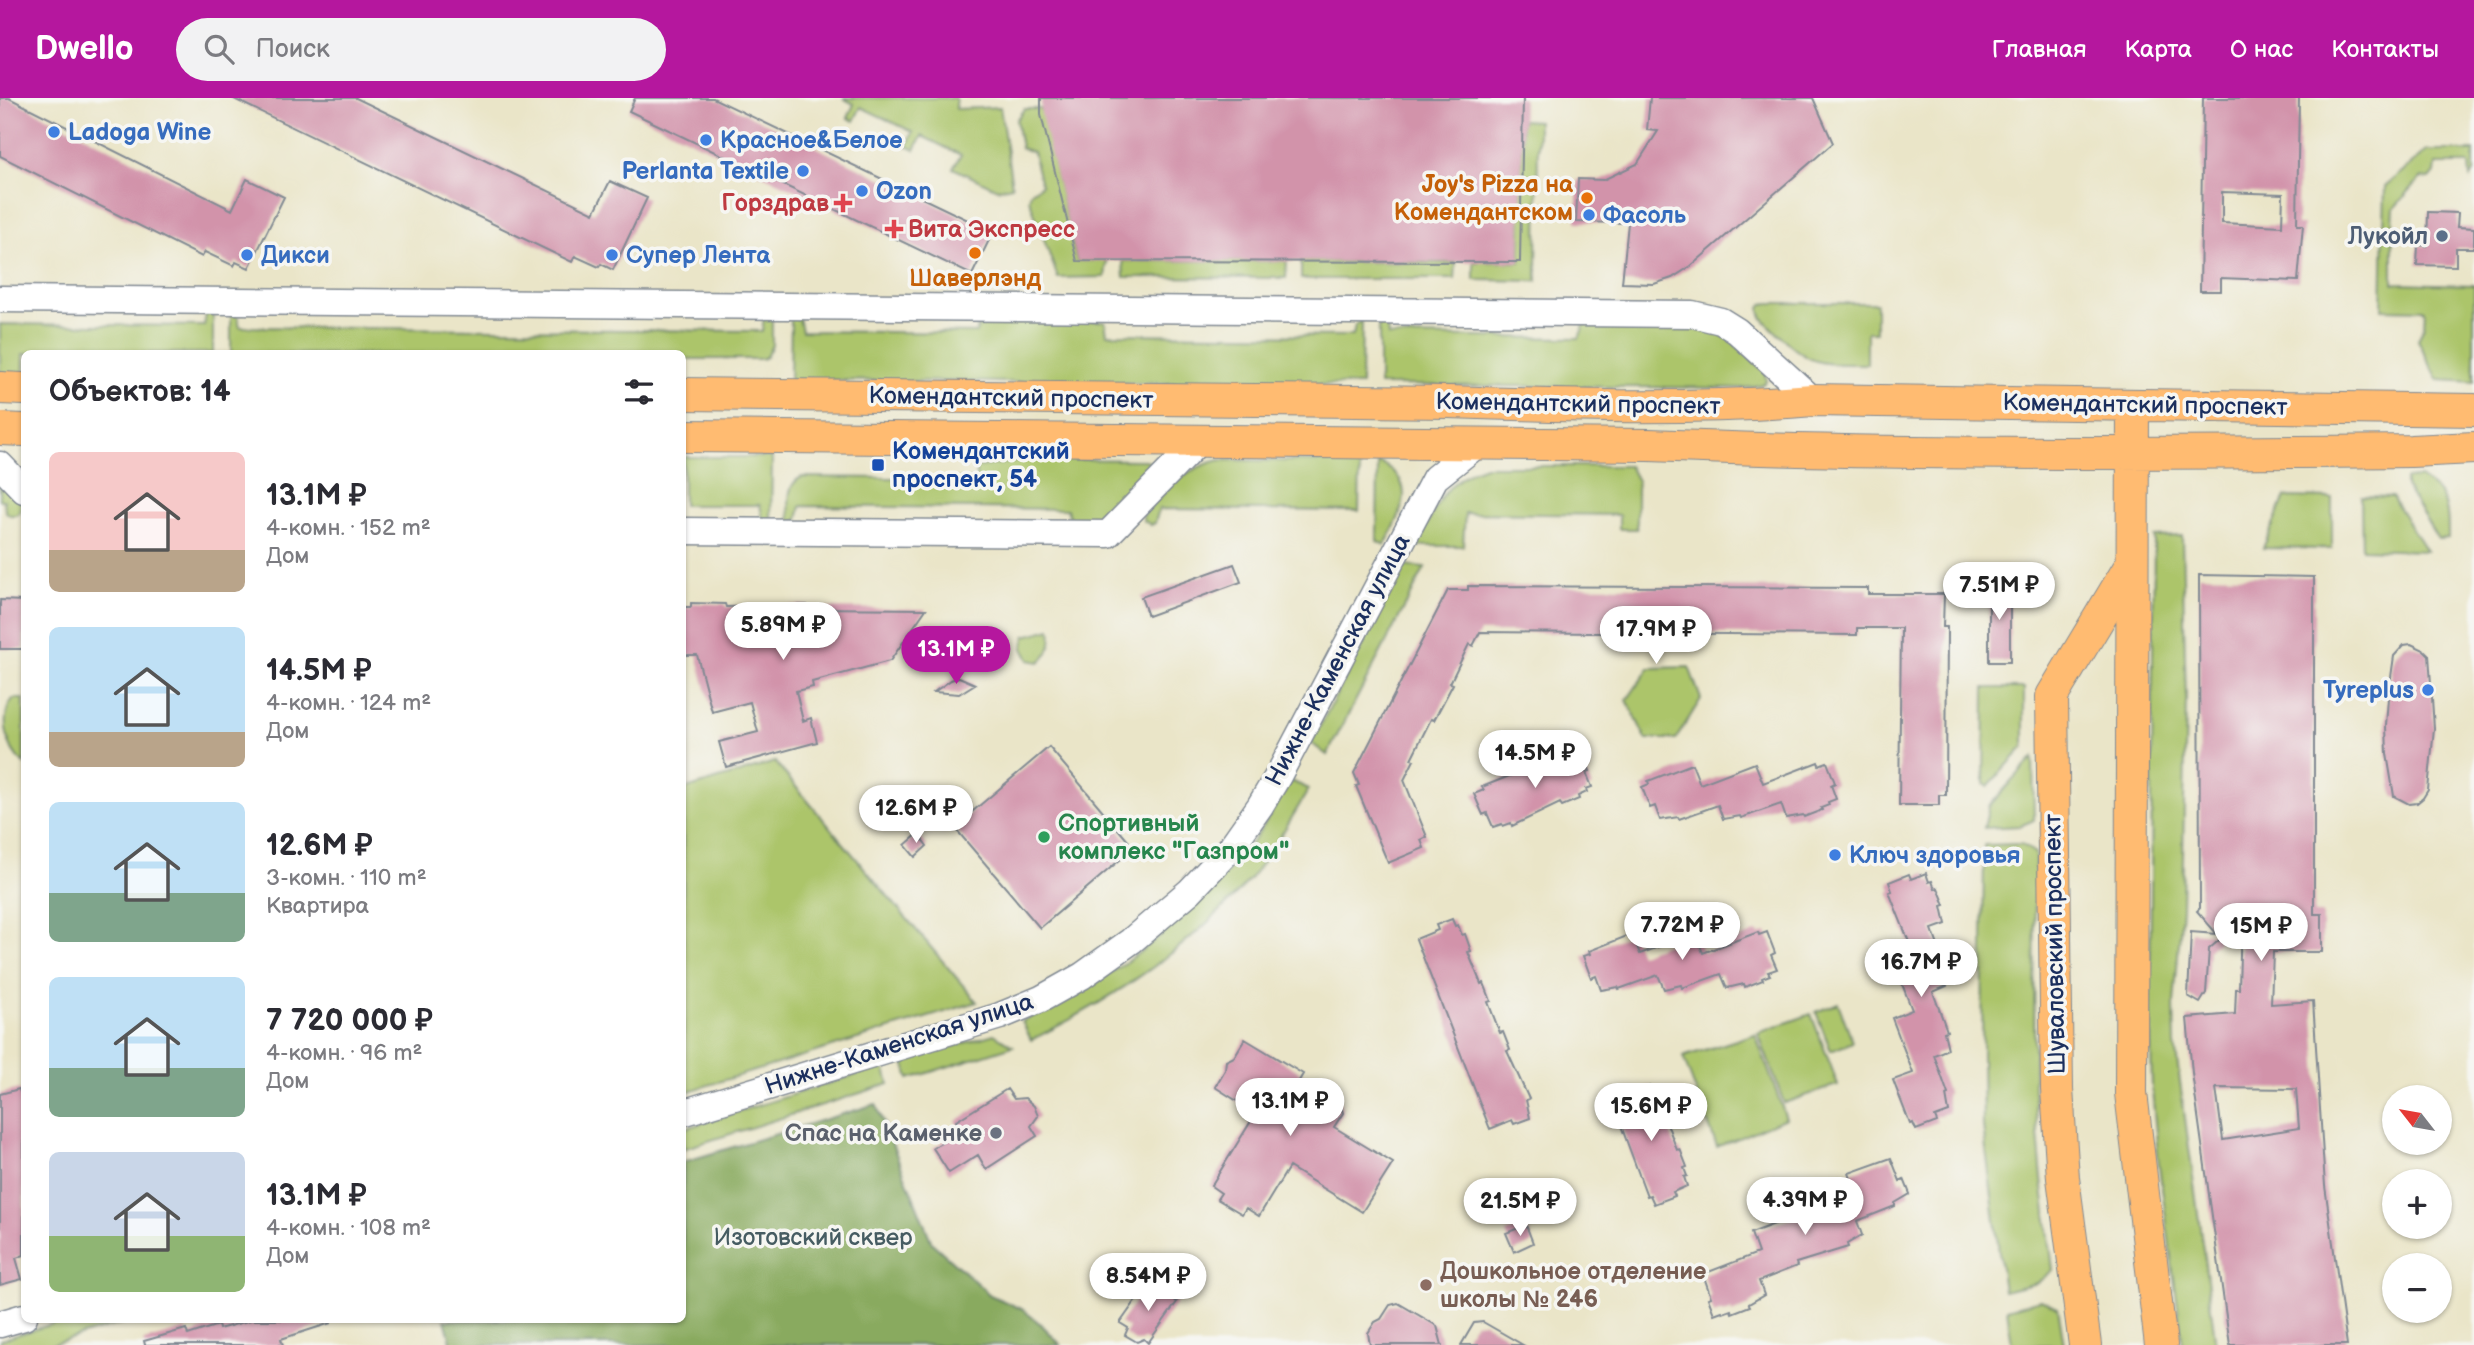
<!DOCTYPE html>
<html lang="ru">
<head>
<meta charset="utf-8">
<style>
  :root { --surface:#fff; --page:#f2f2f3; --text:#2b2b33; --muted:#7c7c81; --accent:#b5179e }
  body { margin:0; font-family:"Balsamiq Sans",sans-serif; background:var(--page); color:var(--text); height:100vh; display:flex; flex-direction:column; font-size:26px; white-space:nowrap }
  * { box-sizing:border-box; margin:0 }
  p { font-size:23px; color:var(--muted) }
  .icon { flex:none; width:38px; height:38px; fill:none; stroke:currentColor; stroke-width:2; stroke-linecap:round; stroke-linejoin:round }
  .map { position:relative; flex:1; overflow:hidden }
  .sheet { position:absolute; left:21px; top:252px; width:665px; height:973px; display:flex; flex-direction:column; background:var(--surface); border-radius:10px; box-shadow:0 2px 5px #0004 }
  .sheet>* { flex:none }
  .needle { width:46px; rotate:301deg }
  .tools { position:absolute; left:2382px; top:987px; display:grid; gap:14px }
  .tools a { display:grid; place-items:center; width:70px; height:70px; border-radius:50%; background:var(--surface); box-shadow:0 2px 5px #0004; font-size:35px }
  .price { position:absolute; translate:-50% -60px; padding:0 16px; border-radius:24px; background:#fff; color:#222; font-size:23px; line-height:46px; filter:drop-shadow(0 2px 4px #0008) }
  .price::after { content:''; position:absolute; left:50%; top:42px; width:21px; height:16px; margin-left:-10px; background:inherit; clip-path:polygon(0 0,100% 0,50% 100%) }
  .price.selected { background:var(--accent); color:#fff }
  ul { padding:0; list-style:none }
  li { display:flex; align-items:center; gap:21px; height:175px; padding:0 28px }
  li span { display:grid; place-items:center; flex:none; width:196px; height:140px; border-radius:10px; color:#555 }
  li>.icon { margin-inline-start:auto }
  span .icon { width:84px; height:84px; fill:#fffc; stroke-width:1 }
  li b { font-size:30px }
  h2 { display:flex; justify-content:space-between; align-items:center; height:84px; padding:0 28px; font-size:30px }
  header { display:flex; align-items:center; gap:42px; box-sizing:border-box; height:98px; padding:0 35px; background:var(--accent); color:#fff }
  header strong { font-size:33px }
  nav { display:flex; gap:38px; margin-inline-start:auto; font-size:24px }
  .search { width:490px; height:63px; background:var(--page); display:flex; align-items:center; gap:18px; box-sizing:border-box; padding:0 24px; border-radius:38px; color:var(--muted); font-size:26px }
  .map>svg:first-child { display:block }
  .green { fill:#acc56a; stroke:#647a64; stroke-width:2 }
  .forest { fill:#89aa5e; stroke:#526c5e; stroke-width:2 }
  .building { fill:#d293aa; fill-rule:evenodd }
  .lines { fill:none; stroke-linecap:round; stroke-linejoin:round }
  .minor-casing { stroke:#828a93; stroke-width:29 }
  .major-casing { stroke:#828a93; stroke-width:34 }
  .minor { stroke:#fff; stroke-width:26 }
  .major { stroke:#ffbb71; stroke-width:32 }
  .shop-dot { fill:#3f7fe0; stroke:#f6f6f2; stroke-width:2.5 }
  .food-dot { fill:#e8710a; stroke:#f6f6f2; stroke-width:2.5 }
  .health-dot { fill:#e0444e; stroke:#f6f6f2; stroke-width:2.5 }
  .service-dot { fill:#5c6f8a; stroke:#f6f6f2; stroke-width:2.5 }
  .transit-dot { fill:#1a4fb4; stroke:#f6f6f2; stroke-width:2.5 }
  .leisure-dot { fill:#2e9e5b; stroke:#f6f6f2; stroke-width:2.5 }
  .worship-dot { fill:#6b7280; stroke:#f6f6f2; stroke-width:2.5 }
  .education-dot { fill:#8d6e63; stroke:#f6f6f2; stroke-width:2.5 }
  .labels { text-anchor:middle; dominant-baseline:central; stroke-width:7; stroke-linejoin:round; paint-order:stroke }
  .shop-label { font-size:24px; font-weight:bold; fill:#366cbe; stroke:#f6f6f2; text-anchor:start }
  .food-label { font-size:24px; font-weight:bold; fill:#c56008; stroke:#f6f6f2; text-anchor:end }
  .health-label { font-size:24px; font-weight:bold; fill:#be3a42; stroke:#f6f6f2; text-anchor:end }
  .service-label { font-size:24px; font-weight:bold; fill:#4e5e75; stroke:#f6f6f2; text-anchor:end }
  .street-label { font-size:24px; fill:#1b2f5e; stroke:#f6f6f2 }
  .transit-label { font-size:24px; font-weight:bold; fill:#164399; stroke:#f6f6f2; text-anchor:start }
  .leisure-label { font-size:24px; font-weight:bold; fill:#27864d; stroke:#f6f6f2; text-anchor:start }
  .worship-label { font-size:24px; font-weight:bold; fill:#5b616d; stroke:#f6f6f2; text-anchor:end }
  .park-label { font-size:24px; fill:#465c62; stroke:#f6f6f2 }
  .education-label { font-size:24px; font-weight:bold; fill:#785e54; stroke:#f6f6f2; text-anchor:start }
</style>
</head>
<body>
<header>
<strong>Dwello</strong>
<div class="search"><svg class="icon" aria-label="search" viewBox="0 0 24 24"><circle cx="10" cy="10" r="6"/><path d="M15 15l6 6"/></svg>Поиск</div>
<nav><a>Главная</a><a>Карта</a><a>О нас</a><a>Контакты</a></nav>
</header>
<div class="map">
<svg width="2474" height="1247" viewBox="0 0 2474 1247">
  <rect width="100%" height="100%" fill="#f6f6f2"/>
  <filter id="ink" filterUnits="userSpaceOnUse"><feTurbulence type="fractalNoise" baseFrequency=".0143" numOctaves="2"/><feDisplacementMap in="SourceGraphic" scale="14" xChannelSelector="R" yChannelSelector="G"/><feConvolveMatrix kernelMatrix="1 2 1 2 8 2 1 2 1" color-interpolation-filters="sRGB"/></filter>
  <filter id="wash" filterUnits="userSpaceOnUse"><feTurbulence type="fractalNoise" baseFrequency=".00686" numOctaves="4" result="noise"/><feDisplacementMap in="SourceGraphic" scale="28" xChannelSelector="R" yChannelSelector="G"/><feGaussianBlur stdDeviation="1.57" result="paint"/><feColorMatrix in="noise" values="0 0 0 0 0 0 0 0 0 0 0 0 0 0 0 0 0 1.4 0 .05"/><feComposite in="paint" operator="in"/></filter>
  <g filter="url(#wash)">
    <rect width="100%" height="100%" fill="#eae5c8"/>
    <path class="green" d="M843,0h113v11l44,-2 12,79 -15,3 -44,-21 8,-13 -39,-19 -7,14 -8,-4 6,-14 -52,-25 -7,14 -6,-3 6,-14z
      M1024,11h17l36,152 30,-1 -2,17 -47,1 -29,-79 2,-7 10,-7 -8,-33 -12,-4 -5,-28z
      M1522,22l16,1 -1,160 -63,-1v-18h46z
      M2427,53h47v22l-4,5 -1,-14h-33l-1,9 -5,6 -9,-1 -27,30 -1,17h-6v11h6v47l81,2v97l-36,-2 -20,-40 6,-14 1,-16 -43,-1 3,-123z
      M1123,163h164l-1,17 -162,-1z
      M1301,163l155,2 -1,16h-154z
      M1769,205h107v29h-9v32c-53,0 -54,3 -93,-34 -7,-7 -14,-12 -14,-22l3,-4z
      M213,213v42l-189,1v20l-24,-1v-49l204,2 2,-12z
      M231,213l6,3 3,13 522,4 2,-13 8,-2v29l-6,12 -5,2h-78l-1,-5h-451z
      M791,218l8,2 3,13 174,2 4,-13 125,1 2,13 246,2 2,-11 7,-4 -1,64 -571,-5z
      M1379,223l8,3 1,12 191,2 6,-15 110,1 34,14 36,34 1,9 -3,3 -19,4 -365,-3z
      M683,359h89l-1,65 -8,-2 -3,-15h-77z
      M1034,361l112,1 8,5 1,5c-27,26 -45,54 -84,52l-4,-13 -266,-3 -3,14 -8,2c0,-16 -6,-37 12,-45l174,2v-12z
      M1220,362l140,2 -1,49 -200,-2 -4,14 -4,2 -8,-5v-5c25,-27 39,-46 77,-55z
      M1378,364c43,20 23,51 7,83l-8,-4z
      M1485,368h144l8,15v48h-18v-14l-154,-2 -2,33h-46c19,-38 25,-66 68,-80z
      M2420,380c28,17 28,30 28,60l-10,1 -33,-53v-7z
      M0,384l21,20v8l-4,5h-7l-5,-4 -1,-11h-4z
      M2361,398l31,1 34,54 -64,-2z
      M2285,399l47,1v51l-69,-1z
      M2182,438l4,165 -4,208 -8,94 1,42 41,300h-33l-24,-179 -7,-77 -2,-86 4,-466z
      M1404,468l21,2 -98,187 -16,-12z
      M1051,531c2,13 -1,26 -12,33l-10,-2 -6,-12 2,-12z
      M1689,569l12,32 -25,40h-30l-19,-39 22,-32z
      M1985,590h39v59l-36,39 -4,-2z
      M13,601h11v65c-19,-16 -24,-49 -11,-65z
      M2033,660l1,62 -14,6 -36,2 5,-22z
      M775,664l202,240 -294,91v-303z
      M1291,683l18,8c-20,33 -40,69 -66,98 -58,64 -135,115 -212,153l-9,-19c81,-33 157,-94 215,-160 21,-24 37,-53 54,-80z
      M2021,746l14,9 -1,235 8,91 11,91 -16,13 -33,8 -21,-165 -1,-72 2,-209z
      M1838,905l15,39 -22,9 -15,-39z
      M1811,916l27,71 -54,18 -26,-70z
      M994,936l19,12 -104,33 -5,-18z
      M1755,936l31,84 -69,29 -34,-90z
      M884,968l5,18 -206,65v-20z
      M2040,1202l18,7 6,38h-52l-5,-36z
      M66,1222h66l-82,25h-50v-5z"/>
    <path class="forest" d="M876,1006l56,139 58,52 32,14 20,16 19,20h-609l-7,-25h237l1,-158z"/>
    <g id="blocks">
      <path class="building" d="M0,0h9l223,112 15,-31 37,18 -35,71 -13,-6 -2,4 -29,-14 -3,5 -202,-101z
        M232,0h124l238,115 16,-32 37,17 -34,72 -12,-6 -2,3 -24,-11 -3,6z
        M635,0h78l280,134 -21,43 -343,-164z
        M1041,0h482l-3,164 -443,-1 -36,-146z
        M1650,0h163l20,45 -142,123 -19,12 -18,6 -32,-1 6,-60 -52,-1 2,-43 25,1 34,-16 21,-33 -11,-1z
        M2203,0h96l-2,127h6l-5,56 -77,-3v13h-21zM2222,94l61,2 -1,32 -60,-3z
        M2428,114l30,1 -1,14 17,1v20h-18v18l-39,-1 1,-20 9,1z
        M1234,466l7,18 -93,34 -7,-19z
        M1989,475l21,19v70h-21z
        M2199,477l115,2v337h8v38h-49l-2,52 42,-3 12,185 22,159h-117l-38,-272 -5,-55 48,-4 1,-25h3l2,-68 -32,28 -3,44 -6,10 -12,-7 3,-64 26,2 -20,-23 3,-3zM2216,990l80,1 3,39 -76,12z
        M1468,488l400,2v6h76l-1,33h4l-1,168h-7v10h-40l2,-177h-44v7l-377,-3 -7,14 -4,-2 -19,39 3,1 -19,36 -3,-1 -20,40 3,1 -10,20 23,57 -6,3 3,8 -36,15 -32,-77 3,-1 -5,-12 94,-183h20z
        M0,502l24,1v48h-24z
        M691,505l34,1 1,3 81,-2v3l119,1 -36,52 -78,21 1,5 -17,4 7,30 8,-3 6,24 -91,25 -7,-25 39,-10 -8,-30 -38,10 -15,-57h-15v-48h9z
        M2411,546l13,6 5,5 5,73 -6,62 -5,8 -6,5 -8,1 -15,-8 -7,-42 -1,-28 2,-28 6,-42 10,-11z
        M959,579l16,7 -16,10 -25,-2 17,-12z
        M1049,649l85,101 -94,80 -86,-101z
        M1574,652l1,3 7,-3 8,21 -4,1 6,15 -6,2 1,3 -9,4 1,3 -17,7 -2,-3 -48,23 -1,-3 -8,3 -1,-2 -9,3 -6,-14 -4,2 -9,-21 10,-4 -2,-3z
        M1818,664l1,3 8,-3 8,21 -4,2 5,14 -8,3 1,3 -8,3 1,2 -18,7 -1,-2 -17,3 -5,-14 -40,14 -1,-2 -17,3 -5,-14 -39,14 -1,-2 -18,3 -5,-14 -5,2 -8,-21 7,-3 -1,-3 44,-17 8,20 55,-21 8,20z
        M918,736l9,12 -12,11 -10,-12z
        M1926,775l3,9 3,-1 3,8 3,-1 7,17 -3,1 4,18 -14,5 14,39 -3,1 4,17 -14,6 14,39 -3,1 4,17 -14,6 14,39 -2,1 3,17 -14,5 2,5 -21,8 -3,-7 -3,1 -17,-44 20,-7 -21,-55 20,-8 -21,-55 20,-8 -22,-55 3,-1 -3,-9 20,-8 2,5z
        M1452,821l3,7 3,-1 4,10 3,-1 6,17 -3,1 13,32 3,-1 7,18 -3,1 12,31 3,-1 7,18 -3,1 22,48 -3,1 4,18 -16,6 -2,-4 -22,9 -74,-190 22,-9 -2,-5z
        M1758,834l1,3 8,-3 8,21 -4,2 6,14 -9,3 2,3 -8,3 1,2 -18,7 -1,-3 -17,4 -6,-14 -39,14 -1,-3 -17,4 -6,-14 -39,14 -1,-2 -17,3 -5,-14 -5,2 -8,-22 7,-2 -1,-3 43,-17 8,20 55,-21 8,20z
        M1245,941l58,35 -13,22 35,-8 14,10 4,15 -9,14 59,36 -31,49 -73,-45 -30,49 -13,-8 -4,6 -25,-15 4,-6 -10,-7 45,-73 -41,-26 10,-17 1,-9 8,-4z
        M1650,988l2,7 3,-1 4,9 3,-1 6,17 -3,1 12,32 3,-1 7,18 -3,1 3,8 -3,1 3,9 -14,6 2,4 -21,8 -4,-9 -3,1 -34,-92 2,-1 -2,-7 21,-8 1,4z
        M19,991l1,3 4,-1v164l-8,3 6,21 -22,6v-191z
        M1007,991l7,10 11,-1 9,8 4,10 -7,10 6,10 -51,33 -8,-14 -29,18 -16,-25 29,-18 -6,-9z
        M1891,1060l9,23 4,-2 6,15 -15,9v3l-38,15 5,14 -15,9 1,3 -52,16 1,3 -38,15 5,14 -15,9 1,2 -18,7 -1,-3 -8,3 -1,-2 -8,3 -6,-16 3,-1 -8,-23 55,-21 -7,-20 105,-40 -7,-20z
        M1526,1127l7,18 -19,9 -8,-19z
        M1149,1184l6,4 7,-1 7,6 1,6 7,5 -29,41 -4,-4 -7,3 -12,-7 3,-7 -8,-5z
        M1398,1205l39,23 5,19h-72l-2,-12 7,-11 6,-3 9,-14z
        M251,1222h80v3l-50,16 2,6h-138l-1,-4 42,-12 2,6 30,-10 1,4z
        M1483,1224l40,23h-62l13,-22z"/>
    </g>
  </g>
  <g filter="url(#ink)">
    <use href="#blocks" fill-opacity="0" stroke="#828a93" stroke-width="2"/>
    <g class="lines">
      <defs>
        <path id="minor" d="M0,201l1692,15 29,7 16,10 76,69
          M0,367l24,25
          M682,433l426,3 91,-93
          M682,1015l318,-97 41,-17 41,-23 49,-35 59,-50 39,-41 31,-44 18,-30 157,-298 44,-35
          M0,1226l24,-7"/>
        <path id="major" d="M0,290l24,1
          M682,296l767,8c121,4 243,8 364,-2l661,10
          M2133,307l-2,688 30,252
          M0,331l24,1
          M682,338l967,9c254,11 508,8 762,6l63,-3
          M2085,1247l-22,-167 -6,-89 -5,-393 79,-131"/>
      </defs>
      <use href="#minor" class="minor-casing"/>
      <use href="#major" class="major-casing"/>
      <use href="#minor" class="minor"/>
      <use href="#major" class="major"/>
    </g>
  </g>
  <g class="shop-dot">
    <circle cx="54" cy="34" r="7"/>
    <circle cx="706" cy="42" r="7"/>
    <circle cx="803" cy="73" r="7"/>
    <circle cx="862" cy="93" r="7"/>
    <circle cx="1589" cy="117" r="7"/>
    <circle cx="247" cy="157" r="7"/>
    <circle cx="612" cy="157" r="7"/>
    <circle cx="2428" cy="592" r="7"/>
    <circle cx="1835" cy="757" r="7"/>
  </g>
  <g class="food-dot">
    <circle cx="1587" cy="100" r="7"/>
    <circle cx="975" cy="155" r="7"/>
  </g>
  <g class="health-dot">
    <path d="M839.5 94.5h7v7h7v7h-7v7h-7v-7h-7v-7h7z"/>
    <path d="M890.5 120.5h7v7h7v7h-7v7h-7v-7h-7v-7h7z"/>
  </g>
  <circle class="service-dot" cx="2442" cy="138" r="7"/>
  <rect class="transit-dot" x="871" y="360" width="14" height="14" rx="3.5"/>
  <circle class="leisure-dot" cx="1044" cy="739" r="7"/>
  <circle class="worship-dot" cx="996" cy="1035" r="7"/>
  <circle class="education-dot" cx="1426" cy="1187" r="7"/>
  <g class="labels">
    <g class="shop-label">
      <text x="68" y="34">Ladoga Wine</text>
      <text x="720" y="42">Красное&amp;Белое</text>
      <text x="789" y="73" text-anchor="end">Perlanta Textile</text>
      <text x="876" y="93">Ozon</text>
      <text x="1603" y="117">Фасоль</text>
      <text x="261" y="157">Дикси</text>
      <text x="626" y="157">Супер Лента</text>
      <text x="2414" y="592" text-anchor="end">Tyreplus</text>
      <text x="1849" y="757">Ключ здоровья</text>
    </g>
    <g class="food-label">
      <text x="1573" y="86">Joy's Pizza на<tspan x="1573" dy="28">Комендантском</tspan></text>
      <text x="975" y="180" text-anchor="middle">Шаверлэнд</text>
    </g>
    <g class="health-label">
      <text x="829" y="105">Горздрав</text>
      <text x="908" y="131" text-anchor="start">Вита Экспресс</text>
    </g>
    <g class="service-label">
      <text x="2428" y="138">Лукойл</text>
    </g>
    <g class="street-label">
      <text transform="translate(1011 300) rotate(1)">Комендантский проспект</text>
      <text transform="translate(1578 306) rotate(1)">Комендантский проспект</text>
      <text transform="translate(2145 307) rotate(1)">Комендантский проспект</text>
      <text transform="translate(1338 562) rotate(-62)">Нижне-Каменская улица</text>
      <text transform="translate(2055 846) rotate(-91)">Шуваловский проспект</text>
      <text transform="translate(899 946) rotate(-18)">Нижне-Каменская улица</text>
    </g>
    <g class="transit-label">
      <text x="892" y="353">Комендантский<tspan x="892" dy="28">проспект, 54</tspan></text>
    </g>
    <g class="leisure-label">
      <text x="1058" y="725">Спортивный<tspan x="1058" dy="28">комплекс "Газпром"</tspan></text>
    </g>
    <g class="worship-label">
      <text x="982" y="1035">Спас на Каменке</text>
    </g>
    <g class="park-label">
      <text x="813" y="1139">Изотовский сквер</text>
    </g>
    <g class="education-label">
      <text x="1440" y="1173">Дошкольное отделение<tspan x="1440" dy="28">школы № 246</tspan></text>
    </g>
  </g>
</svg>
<div class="tools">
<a><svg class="needle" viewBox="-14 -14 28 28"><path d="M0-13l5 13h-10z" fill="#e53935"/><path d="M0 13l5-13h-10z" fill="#7c7c81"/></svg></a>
<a>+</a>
<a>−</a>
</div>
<b class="price" style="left:1999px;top:524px">7.51M ₽</b>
<b class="price" style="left:783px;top:564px">5.89M ₽</b>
<b class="price" style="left:1656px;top:568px">17.9M ₽</b>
<b class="price selected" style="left:956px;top:588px">13.1M ₽</b>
<b class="price" style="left:1535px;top:692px">14.5M ₽</b>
<b class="price" style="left:916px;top:747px">12.6M ₽</b>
<b class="price" style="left:1682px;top:864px">7.72M ₽</b>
<b class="price" style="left:2261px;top:865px">15M ₽</b>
<b class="price" style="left:1921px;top:901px">16.7M ₽</b>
<b class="price" style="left:1290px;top:1040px">13.1M ₽</b>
<b class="price" style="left:1651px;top:1045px">15.6M ₽</b>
<b class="price" style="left:1805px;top:1139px">4.39M ₽</b>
<b class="price" style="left:1520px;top:1140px">21.5M ₽</b>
<b class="price" style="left:1148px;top:1215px">8.54M ₽</b>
<section class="sheet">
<h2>Объектов: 14<svg class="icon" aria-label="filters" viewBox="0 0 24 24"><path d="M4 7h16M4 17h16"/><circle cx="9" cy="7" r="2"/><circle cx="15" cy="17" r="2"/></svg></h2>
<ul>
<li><span style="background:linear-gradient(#f6c9c9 70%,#b9a48a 0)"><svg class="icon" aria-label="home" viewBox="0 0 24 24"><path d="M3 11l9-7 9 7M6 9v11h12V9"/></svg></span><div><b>13.1M ₽</b><p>4-комн. · 152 m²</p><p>Дом</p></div></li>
<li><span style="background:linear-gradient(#bfe0f5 75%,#b9a48a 0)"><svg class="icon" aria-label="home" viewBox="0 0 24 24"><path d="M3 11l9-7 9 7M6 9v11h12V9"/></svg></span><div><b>14.5M ₽</b><p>4-комн. · 124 m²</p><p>Дом</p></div></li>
<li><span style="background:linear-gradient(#bfe0f5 65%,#7fa58c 0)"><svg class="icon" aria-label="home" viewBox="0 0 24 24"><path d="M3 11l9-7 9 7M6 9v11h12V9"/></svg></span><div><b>12.6M ₽</b><p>3-комн. · 110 m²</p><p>Квартира</p></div></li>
<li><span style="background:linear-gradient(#bfe0f5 65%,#7fa58c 0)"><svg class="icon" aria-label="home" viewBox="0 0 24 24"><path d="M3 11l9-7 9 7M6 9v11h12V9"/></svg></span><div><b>7 720 000 ₽</b><p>4-комн. · 96 m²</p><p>Дом</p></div></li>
<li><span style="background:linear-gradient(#c9d6e8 60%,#8fb573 0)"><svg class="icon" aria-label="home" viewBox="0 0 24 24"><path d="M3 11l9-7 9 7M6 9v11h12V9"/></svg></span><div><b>13.1M ₽</b><p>4-комн. · 108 m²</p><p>Дом</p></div></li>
</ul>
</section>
</div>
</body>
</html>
